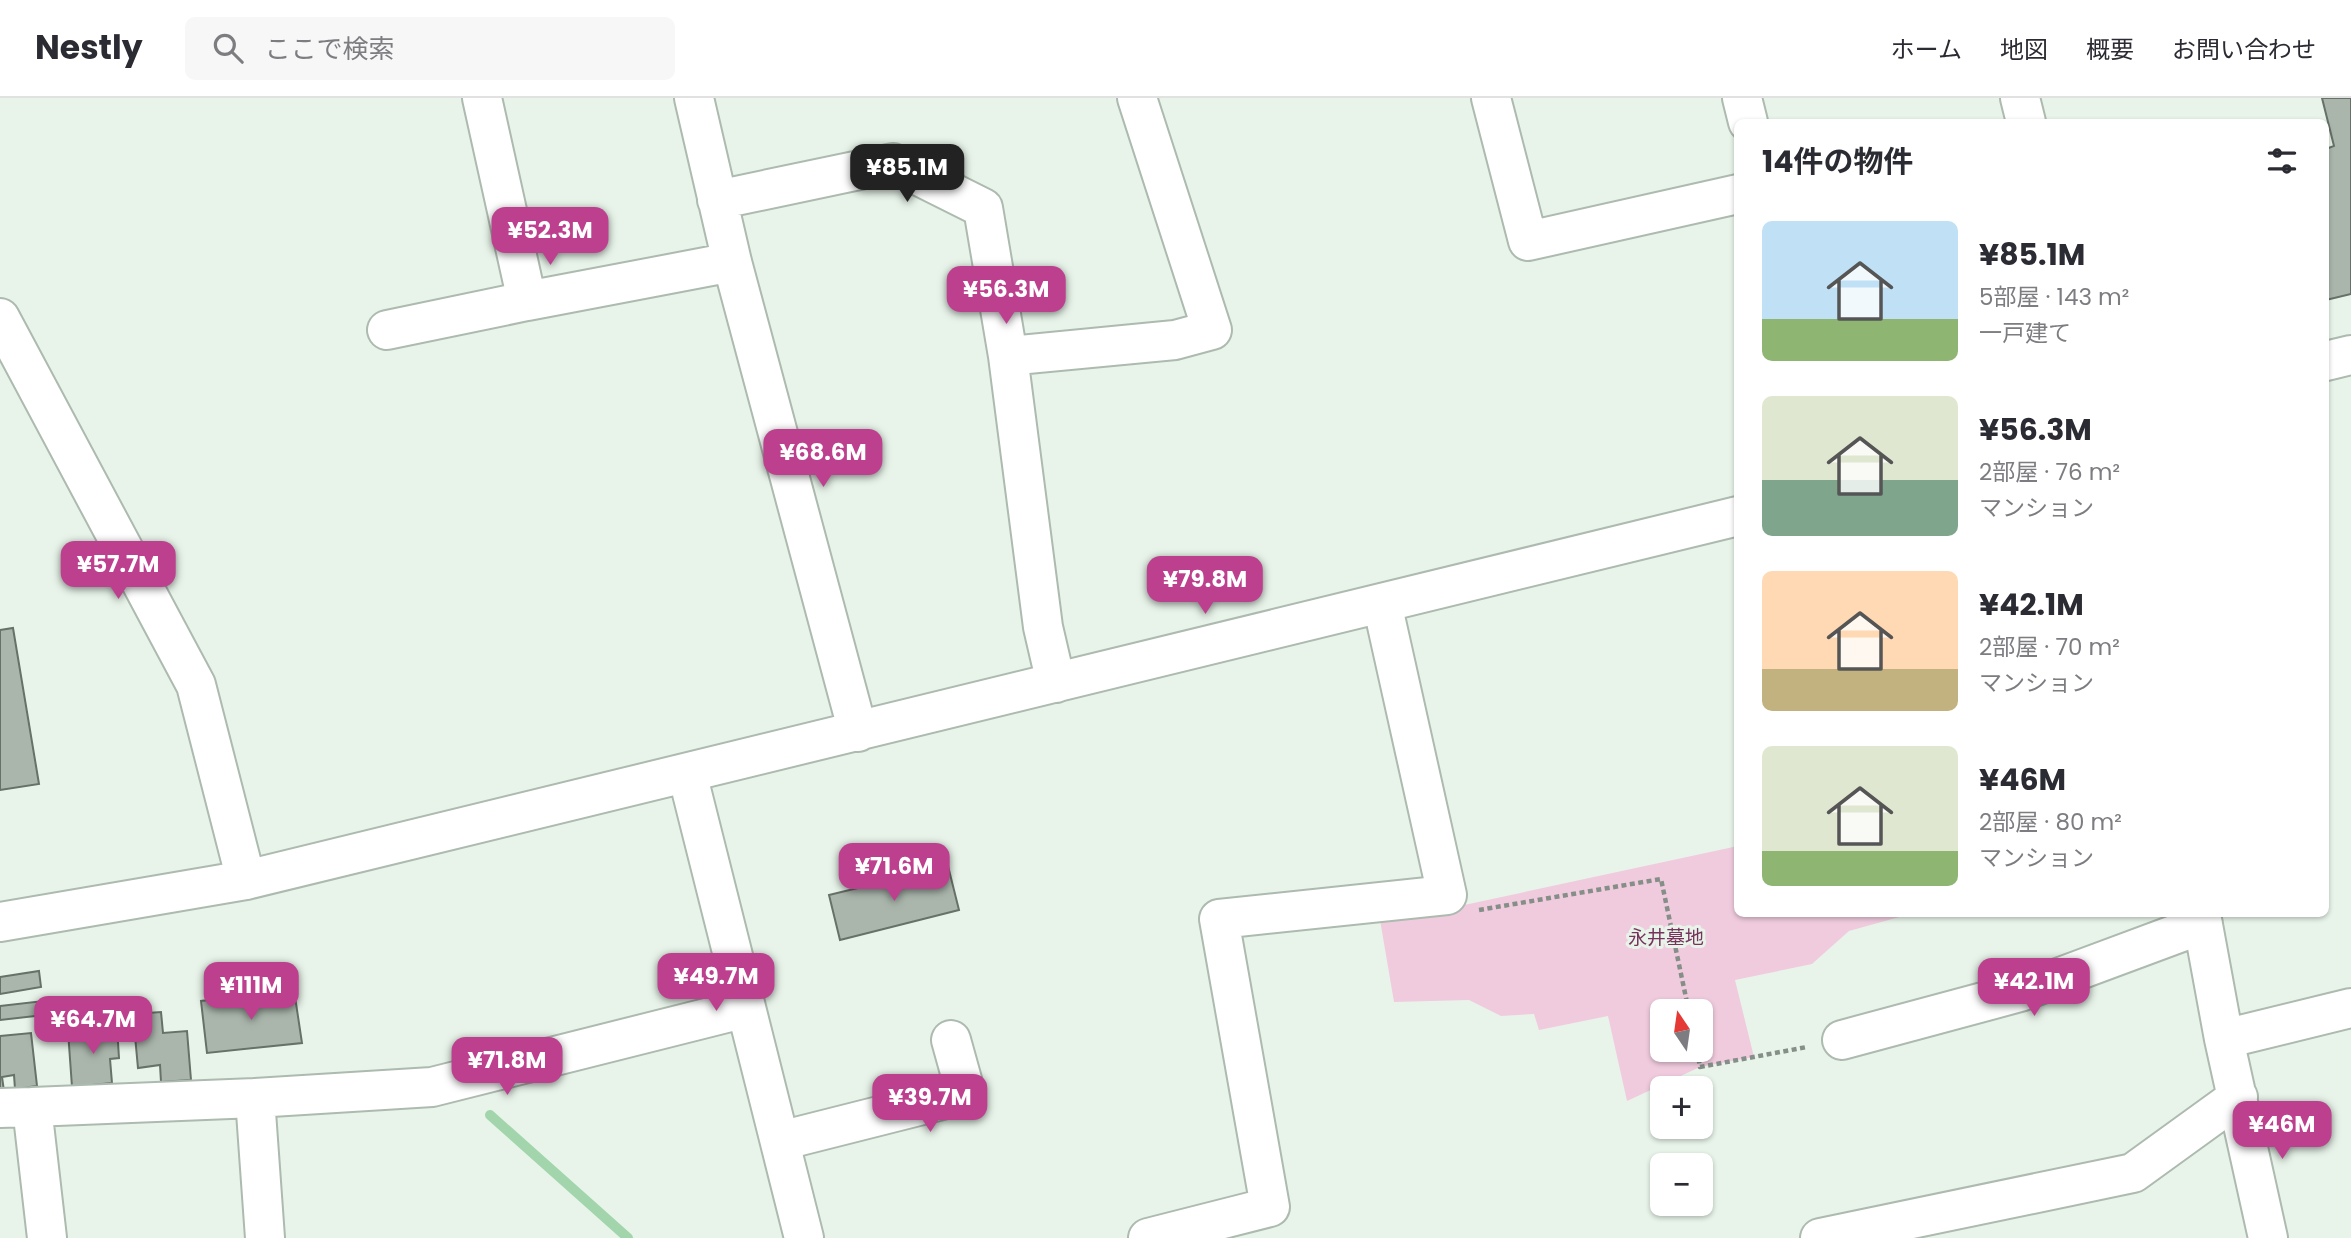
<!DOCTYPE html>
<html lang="ja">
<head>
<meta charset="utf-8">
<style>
  :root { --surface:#fff; --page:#f7f7f7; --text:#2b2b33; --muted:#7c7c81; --line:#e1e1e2; --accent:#bd408e }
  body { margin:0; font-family:Poppins,"Noto Sans JP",sans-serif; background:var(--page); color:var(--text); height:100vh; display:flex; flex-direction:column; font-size:26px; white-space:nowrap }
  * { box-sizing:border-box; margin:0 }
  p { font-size:23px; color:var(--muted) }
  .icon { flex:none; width:38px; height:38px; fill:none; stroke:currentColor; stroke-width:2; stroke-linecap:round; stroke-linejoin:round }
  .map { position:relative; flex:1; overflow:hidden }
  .details { position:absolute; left:1734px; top:21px; width:595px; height:798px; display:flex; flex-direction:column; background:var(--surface); border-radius:10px; box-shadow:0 2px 5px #0004 }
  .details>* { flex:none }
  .needle { width:46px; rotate:347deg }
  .controls { position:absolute; left:1650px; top:901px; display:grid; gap:14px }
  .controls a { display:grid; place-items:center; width:63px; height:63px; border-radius:10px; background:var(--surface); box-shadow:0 2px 5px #0004; font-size:35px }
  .price { position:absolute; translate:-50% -60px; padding:0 16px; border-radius:14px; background:var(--accent); color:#fff; font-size:23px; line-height:46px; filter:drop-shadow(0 2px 4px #0008) }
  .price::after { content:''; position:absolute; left:50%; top:42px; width:21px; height:16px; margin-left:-10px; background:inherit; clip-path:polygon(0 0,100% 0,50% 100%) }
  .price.selected { background:#222; color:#fff }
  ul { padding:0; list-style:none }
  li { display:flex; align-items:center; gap:21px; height:175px; padding:0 28px }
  li span { display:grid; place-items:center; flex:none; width:196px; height:140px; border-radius:10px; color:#555 }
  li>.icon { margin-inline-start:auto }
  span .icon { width:84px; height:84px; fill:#fffc; stroke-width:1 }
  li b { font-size:30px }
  h2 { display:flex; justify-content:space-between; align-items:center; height:84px; padding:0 28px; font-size:30px }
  header { display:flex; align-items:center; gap:42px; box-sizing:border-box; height:98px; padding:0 35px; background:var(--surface); border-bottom:2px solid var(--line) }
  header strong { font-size:33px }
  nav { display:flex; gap:38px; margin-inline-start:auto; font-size:24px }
  .search { width:490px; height:63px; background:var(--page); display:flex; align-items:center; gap:18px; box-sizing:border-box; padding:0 24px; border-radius:10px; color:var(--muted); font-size:26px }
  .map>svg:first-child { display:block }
  .green { fill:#f0cbde; fill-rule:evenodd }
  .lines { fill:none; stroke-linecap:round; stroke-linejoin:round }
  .stream { stroke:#a2d5ac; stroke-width:10 }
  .building { fill:#aab6ac; stroke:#667168; stroke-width:2 }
  .minor-casing { stroke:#adbaaf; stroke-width:42 }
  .path { stroke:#858e87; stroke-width:4.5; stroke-dasharray:5 3.5; stroke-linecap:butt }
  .minor { stroke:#fff; stroke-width:38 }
  .labels { text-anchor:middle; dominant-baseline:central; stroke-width:6; stroke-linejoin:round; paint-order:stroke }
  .park-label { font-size:19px; fill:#77335b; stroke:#e8f4ea }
</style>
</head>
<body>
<header>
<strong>Nestly</strong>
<div class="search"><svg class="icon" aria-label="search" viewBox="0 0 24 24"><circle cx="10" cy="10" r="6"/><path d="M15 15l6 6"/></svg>ここで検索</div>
<nav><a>ホーム</a><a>地図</a><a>概要</a><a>お問い合わせ</a></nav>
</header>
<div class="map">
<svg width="2351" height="1140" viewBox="0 0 2351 1140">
  <rect width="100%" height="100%" fill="#e8f4ea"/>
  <path class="green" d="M1738,748v68h172l-61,17 -37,33 -77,16 19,77 -54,10 -73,34 -19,-85 -69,14 -5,-16 -33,2 -32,-16 -75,2 -15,-88 62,-4zM1662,914h39v38h-39z"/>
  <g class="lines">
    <path class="stream" d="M490,1017l138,123"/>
  </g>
  <path class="building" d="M2322,0h29v196l-25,6v-151l8,-3z
    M13,530l26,156 -39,6v-160z
    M948,768l11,44 -119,30 -11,-45z
    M39,873l2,16 -41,7v-17z
    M294,892l8,53 -95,10 -6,-52z
    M52,902l1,14 -53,6v-14z
    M161,914l2,21 24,-2 4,49 -30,2 -1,-17 -22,3 -5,-54z
    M117,929l2,31 -9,1 2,24 -40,4 -4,-56z
    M31,935l6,53 -22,3 -1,-14 -12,2 2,14h-4v-55z"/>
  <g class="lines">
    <defs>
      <path id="minor" d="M482,0l45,203 205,-39
        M694,0l38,164 126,470
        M1491,0l37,143 210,-47
        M1742,0l6,24
        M2020,0l6,24
        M717,102l176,-37 90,45 25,148
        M0,220l196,367 50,195
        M387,232l140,-29
        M2326,263l25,-6
        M1056,585l-13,-56 -35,-271 167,-16 37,-10 -75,-232
        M687,675l117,465
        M2201,816l23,125 44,199
        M0,824l246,-42 1492,-364
        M2224,941l127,-31
        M1842,942l178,-48 183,-68
        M255,1000l177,-11 314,-79
        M32,1009l223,-9 10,140
        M0,1010l32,-1 15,131
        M780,1043l186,-47 -15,-54
        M1148,1140l122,-31 -51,-288 228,-24 -65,-292
        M1820,1140l313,-65 105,-76"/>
    </defs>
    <use href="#minor" class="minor-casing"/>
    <path class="path" d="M1479,812l182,-31 28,133
      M1697,952l3,17 107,-20"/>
    <use href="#minor" class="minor"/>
  </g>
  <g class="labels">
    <g class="park-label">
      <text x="1666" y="839">永井墓地</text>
    </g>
  </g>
</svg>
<div class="controls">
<a><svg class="needle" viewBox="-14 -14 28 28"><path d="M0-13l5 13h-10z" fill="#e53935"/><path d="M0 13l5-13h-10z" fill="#7c7c81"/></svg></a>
<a>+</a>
<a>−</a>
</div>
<b class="price selected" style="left:907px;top:106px">¥85.1M</b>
<b class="price" style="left:550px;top:169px">¥52.3M</b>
<b class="price" style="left:1006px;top:228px">¥56.3M</b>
<b class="price" style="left:823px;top:391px">¥68.6M</b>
<b class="price" style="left:118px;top:503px">¥57.7M</b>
<b class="price" style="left:1205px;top:518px">¥79.8M</b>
<b class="price" style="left:894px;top:805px">¥71.6M</b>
<b class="price" style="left:716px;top:915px">¥49.7M</b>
<b class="price" style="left:2034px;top:920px">¥42.1M</b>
<b class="price" style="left:251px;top:924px">¥111M</b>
<b class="price" style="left:93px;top:958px">¥64.7M</b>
<b class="price" style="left:507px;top:999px">¥71.8M</b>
<b class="price" style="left:930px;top:1036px">¥39.7M</b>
<b class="price" style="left:2282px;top:1063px">¥46M</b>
<section class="details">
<h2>14件の物件<svg class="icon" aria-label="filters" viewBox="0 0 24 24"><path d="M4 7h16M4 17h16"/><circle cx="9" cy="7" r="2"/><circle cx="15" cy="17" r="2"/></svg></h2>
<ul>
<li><span style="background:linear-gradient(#bfe0f5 70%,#8fb573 0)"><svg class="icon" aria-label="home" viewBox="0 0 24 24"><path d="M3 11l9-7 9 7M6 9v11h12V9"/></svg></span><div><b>¥85.1M</b><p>5部屋 · 143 m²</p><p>一戸建て</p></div></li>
<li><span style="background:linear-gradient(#dfe7d0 60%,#7fa58c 0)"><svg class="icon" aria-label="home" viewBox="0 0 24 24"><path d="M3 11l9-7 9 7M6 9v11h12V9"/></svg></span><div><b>¥56.3M</b><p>2部屋 · 76 m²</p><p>マンション</p></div></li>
<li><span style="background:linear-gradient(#ffd9b3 70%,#c2b280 0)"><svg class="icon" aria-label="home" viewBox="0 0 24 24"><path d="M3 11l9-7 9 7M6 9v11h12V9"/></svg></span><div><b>¥42.1M</b><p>2部屋 · 70 m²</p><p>マンション</p></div></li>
<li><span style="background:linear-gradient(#dfe7d0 75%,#8fb573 0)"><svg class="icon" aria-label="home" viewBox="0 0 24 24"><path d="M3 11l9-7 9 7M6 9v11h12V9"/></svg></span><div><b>¥46M</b><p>2部屋 · 80 m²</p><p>マンション</p></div></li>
</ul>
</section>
</div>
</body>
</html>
